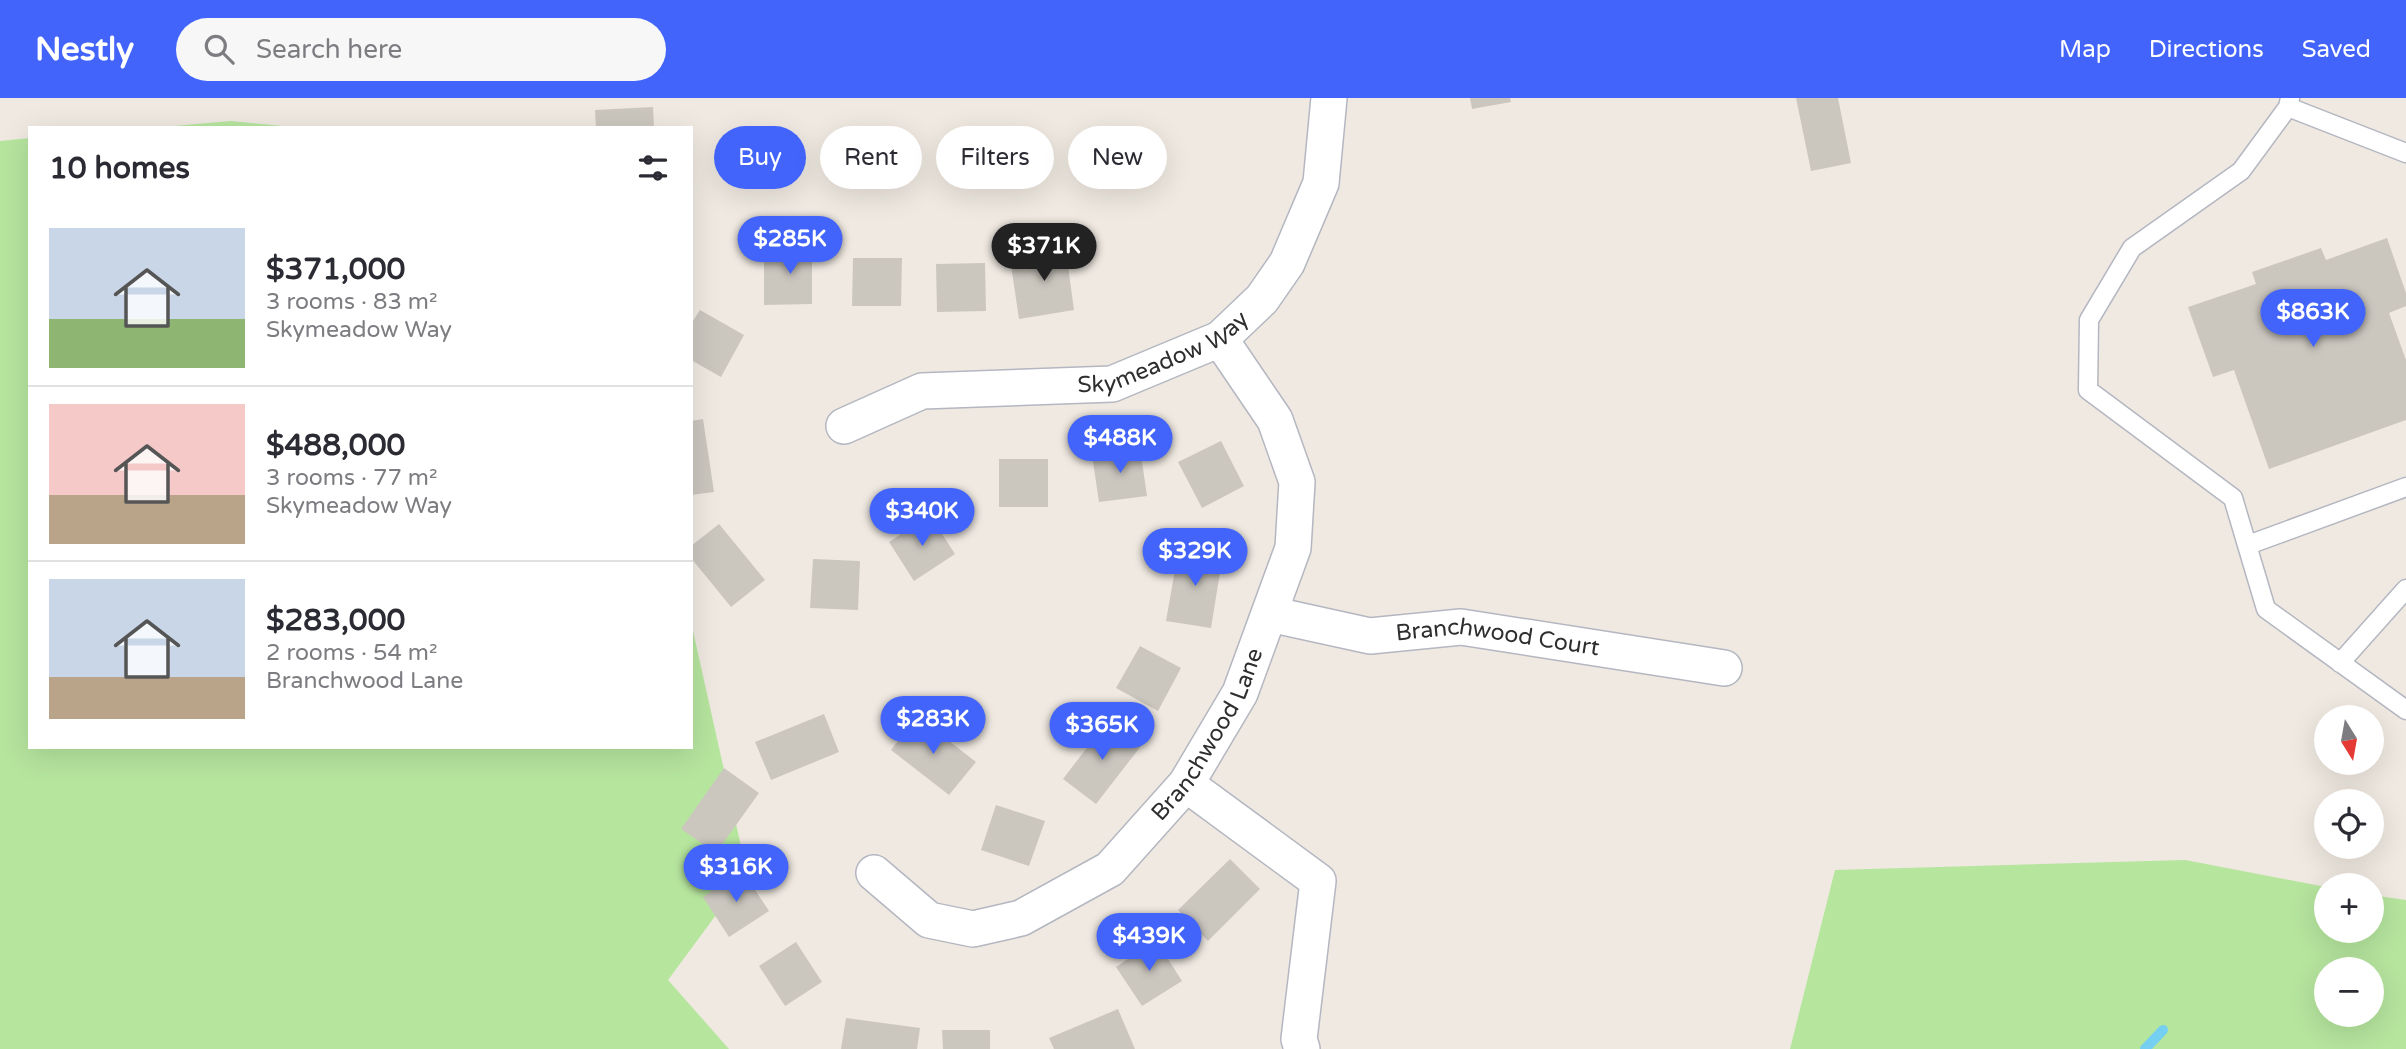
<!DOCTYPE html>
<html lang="en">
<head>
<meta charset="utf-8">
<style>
  :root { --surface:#fff; --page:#f7f7f7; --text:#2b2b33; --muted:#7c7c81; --line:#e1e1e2; --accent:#4264fb }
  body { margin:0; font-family:"Varela Round",sans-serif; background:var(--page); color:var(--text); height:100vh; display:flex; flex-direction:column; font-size:26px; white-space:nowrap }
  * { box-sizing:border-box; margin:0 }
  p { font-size:23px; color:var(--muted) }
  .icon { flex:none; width:38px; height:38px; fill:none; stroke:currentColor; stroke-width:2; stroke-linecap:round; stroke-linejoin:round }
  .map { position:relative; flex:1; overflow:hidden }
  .panel { position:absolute; left:28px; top:28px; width:665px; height:623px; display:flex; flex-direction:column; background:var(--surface); border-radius:0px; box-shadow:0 7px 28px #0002 }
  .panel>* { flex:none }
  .guide { position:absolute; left:714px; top:28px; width:665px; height:63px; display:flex; gap:14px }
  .needle { width:46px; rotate:169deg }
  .controls { position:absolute; left:2314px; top:607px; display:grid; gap:14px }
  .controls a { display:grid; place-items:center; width:70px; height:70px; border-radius:50%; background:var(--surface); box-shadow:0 7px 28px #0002; font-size:35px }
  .price { position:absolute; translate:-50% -60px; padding:0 16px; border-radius:24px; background:var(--accent); color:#fff; font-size:23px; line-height:46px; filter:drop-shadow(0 2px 4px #0008) }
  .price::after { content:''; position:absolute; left:50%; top:42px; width:21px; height:16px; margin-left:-10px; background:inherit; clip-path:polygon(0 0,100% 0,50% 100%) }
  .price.on { background:#222; color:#fff }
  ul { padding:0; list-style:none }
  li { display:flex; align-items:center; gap:21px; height:175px; padding:0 21px }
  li+li { border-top:2px solid var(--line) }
  li span { display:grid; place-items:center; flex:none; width:196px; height:140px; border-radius:0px; color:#555 }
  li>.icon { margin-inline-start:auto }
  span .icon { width:84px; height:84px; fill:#fffc; stroke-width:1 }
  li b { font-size:30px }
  h2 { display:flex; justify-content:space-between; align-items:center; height:84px; padding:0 21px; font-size:30px }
  .tag { padding:0 24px; border-radius:32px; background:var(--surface); box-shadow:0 7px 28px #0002; font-size:24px; line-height:63px }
  .tag.on { background:var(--accent); color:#fff }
  header { display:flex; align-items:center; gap:42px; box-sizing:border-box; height:98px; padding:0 35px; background:var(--accent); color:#fff }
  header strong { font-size:33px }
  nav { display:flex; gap:38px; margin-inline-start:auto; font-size:24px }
  .search { width:490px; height:63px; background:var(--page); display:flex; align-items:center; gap:18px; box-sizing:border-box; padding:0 24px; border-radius:38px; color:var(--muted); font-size:26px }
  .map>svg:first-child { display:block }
  .green { fill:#b6e59e; fill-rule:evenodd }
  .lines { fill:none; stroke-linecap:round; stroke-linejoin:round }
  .stream { stroke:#75cff0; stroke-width:10 }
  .building { fill:#cbc7bf }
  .lane-casing { stroke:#b4b7c1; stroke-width:21 }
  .street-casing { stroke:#b4b7c1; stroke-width:38 }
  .lane { stroke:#fff; stroke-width:18 }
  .street { stroke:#fff; stroke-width:35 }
  .labels { text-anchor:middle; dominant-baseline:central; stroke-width:5; stroke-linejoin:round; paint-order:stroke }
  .street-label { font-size:23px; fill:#2e2e2e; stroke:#fff }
</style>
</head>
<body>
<header>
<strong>Nestly</strong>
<div class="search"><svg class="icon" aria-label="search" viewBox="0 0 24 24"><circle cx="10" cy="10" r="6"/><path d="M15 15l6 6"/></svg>Search here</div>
<nav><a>Map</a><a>Directions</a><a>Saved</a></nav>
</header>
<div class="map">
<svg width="2406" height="951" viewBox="0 0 2406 951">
  <rect width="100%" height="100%" fill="#efe9e1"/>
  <path class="green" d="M231,23l73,7h-153z
    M30,40v609h661v-125l56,251 -79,107 61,69h-729v-908z
    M2185,762l141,27v44h45v-36l35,5v149h-616l45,-179zM2326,872h45v45h-45z"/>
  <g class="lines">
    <path class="stream" d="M2145,951l18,-19"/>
  </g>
  <path class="building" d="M1470,0h40l1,4 -39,7z
    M1796,0h42l13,65 -40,8z
    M653,9l1,21h-58l-1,-18z
    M1064,139l10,73 -55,9 -8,-54 36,-6 -3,-19z
    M2387,140l19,55v13l-17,7 17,47v60l-137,49 -35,-99 -21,7 -25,-70 68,-23 -4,-12 69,-24 5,12z
    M791,142h21v64l-48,1v-49h27z
    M853,160h49l-1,48h-49z
    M985,165l1,48 -49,1 -1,-48z
    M700,212l44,25 -23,42 -30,-17v-36z
    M703,321l11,73 -23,3v-74z
    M1221,343l23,45 -42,22 -24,-46z
    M1140,350l7,48 -48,6 -7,-47z
    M999,361h49v48h-49z
    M930,417l25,39 -41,27 -25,-39z
    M719,426l46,56 -34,27 -40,-49v-12z
    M1179,449l44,7 -12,74 -45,-7z
    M813,461l47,2 -2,49 -48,-2z
    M1140,548l41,22 -23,43 -42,-23z
    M824,616l15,38 -68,28 -16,-38z
    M917,618l59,46 -27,33 -58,-45z
    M1108,622l33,26 -45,58 -33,-25z
    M724,670l35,25 -43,60 -35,-24z
    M996,707l49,16 -16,45 -48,-16z
    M1230,761l30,30 -52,52 -30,-31z
    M742,772l27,41 -40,26 -26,-40z
    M1156,842l26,41 -40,25 -26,-39z
    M796,844l26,40 -37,24 -26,-40z
    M1118,911l17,40h-81l-5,-11z
    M846,920l74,10 -3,21h-76z
    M942,932h48v19h-47z"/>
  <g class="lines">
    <defs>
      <path id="lane" d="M2290,0l-2,9 -47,64 -109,77 -43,72 -1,70 145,108 33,111 140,101
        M2288,9l118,46
        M2248,447l158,-58
        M2340,565l66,-74"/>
      <g id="street">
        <path id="s1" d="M844,328l78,-35 190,-7 108,-45 42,-40 25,-36 34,-80 8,-85"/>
        <path id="s2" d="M1270,516l100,22 91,-9 263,41"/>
        <path d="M1186,686l132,97 -19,158 3,10"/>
        <path id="s3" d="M874,775l55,47 44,9 48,-11 89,-49 76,-85 54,-91 53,-145 4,-66 -22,-62 -55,-81"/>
      </g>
    </defs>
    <use href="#lane" class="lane-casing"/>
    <use href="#street" class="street-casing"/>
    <use href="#lane" class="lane"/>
    <use href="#street" class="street"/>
  </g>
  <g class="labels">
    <g class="street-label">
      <text stroke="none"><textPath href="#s1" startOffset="334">Skymeadow Way</textPath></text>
      <text stroke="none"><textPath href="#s2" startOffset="231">Branchwood Court</textPath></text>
      <text stroke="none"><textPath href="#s3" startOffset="436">Branchwood Lane</textPath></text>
    </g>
  </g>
</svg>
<div class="controls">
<a><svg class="needle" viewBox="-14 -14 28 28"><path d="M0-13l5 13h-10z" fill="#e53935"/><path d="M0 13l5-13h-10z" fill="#7c7c81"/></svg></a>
<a><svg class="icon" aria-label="locate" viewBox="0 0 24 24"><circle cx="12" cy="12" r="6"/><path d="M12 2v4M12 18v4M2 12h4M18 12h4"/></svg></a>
<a>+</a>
<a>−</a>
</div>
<b class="price" style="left:790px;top:178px">$285K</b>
<b class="price on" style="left:1044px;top:185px">$371K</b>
<b class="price" style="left:2313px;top:251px">$863K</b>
<b class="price" style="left:1120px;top:377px">$488K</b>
<b class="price" style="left:922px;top:450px">$340K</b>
<b class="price" style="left:1195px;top:490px">$329K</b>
<b class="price" style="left:933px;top:658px">$283K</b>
<b class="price" style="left:1102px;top:664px">$365K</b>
<b class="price" style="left:736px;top:806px">$316K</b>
<b class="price" style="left:1149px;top:875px">$439K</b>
<div class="guide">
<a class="tag on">Buy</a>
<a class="tag">Rent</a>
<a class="tag">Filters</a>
<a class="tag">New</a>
</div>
<section class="panel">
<h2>10 homes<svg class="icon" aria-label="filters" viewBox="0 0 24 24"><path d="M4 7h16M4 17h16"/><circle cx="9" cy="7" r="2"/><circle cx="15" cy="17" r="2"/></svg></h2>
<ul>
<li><span style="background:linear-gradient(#c9d6e8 65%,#8fb573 0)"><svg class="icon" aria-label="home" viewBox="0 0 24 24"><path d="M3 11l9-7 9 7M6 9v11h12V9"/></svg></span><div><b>$371,000</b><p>3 rooms · 83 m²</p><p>Skymeadow Way</p></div></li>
<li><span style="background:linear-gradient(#f6c9c9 65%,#b9a48a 0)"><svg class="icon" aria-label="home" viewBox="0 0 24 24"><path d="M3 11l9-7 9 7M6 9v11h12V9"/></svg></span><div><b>$488,000</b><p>3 rooms · 77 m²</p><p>Skymeadow Way</p></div></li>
<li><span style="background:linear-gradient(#c9d6e8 70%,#b9a48a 0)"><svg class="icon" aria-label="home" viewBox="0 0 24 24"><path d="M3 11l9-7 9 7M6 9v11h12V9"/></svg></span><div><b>$283,000</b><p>2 rooms · 54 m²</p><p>Branchwood Lane</p></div></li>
</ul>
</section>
</div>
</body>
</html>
